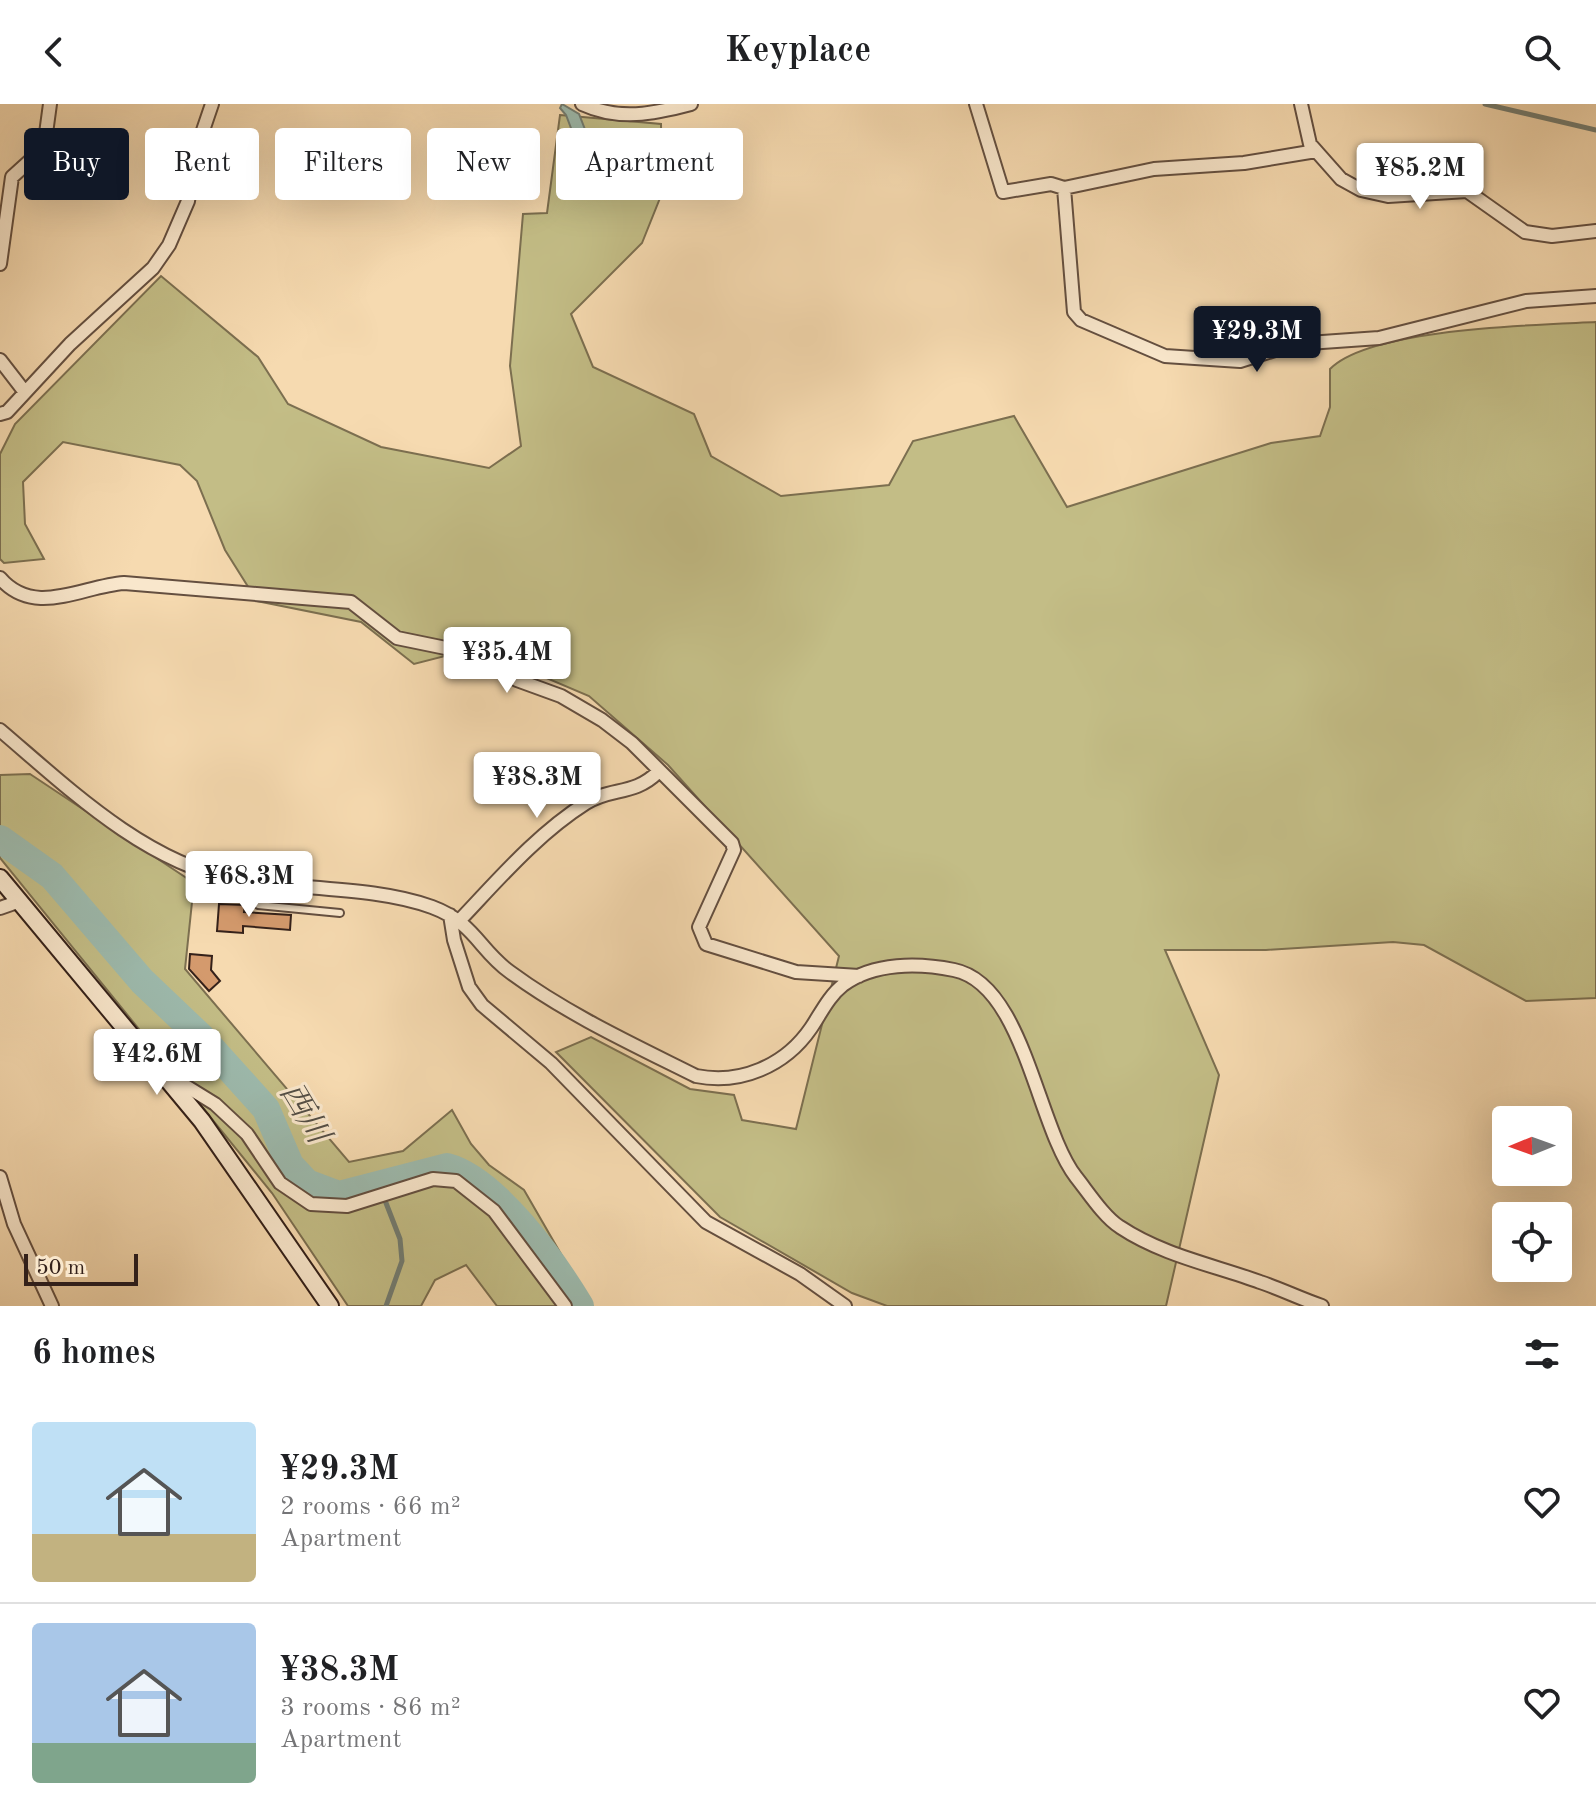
<!DOCTYPE html>
<html lang="en">
<head>
<meta charset="utf-8">
<style>
  :root { --surface:#fff; --page:#f6f6f6; --text:#202124; --muted:#757577; --line:#e0e0e0; --accent:#111827 }
  body { margin:0; font-family:"Old Standard TT","Noto Serif JP",serif; background:var(--page); color:var(--text); height:100vh; display:flex; flex-direction:column; font-size:30px; white-space:nowrap }
  * { box-sizing:border-box; margin:0 }
  p { font-size:26px; color:var(--muted) }
  .icon { flex:none; width:44px; height:44px; fill:none; stroke:currentColor; stroke-width:2; stroke-linecap:round; stroke-linejoin:round }
  .map { position:relative; height:1202px; overflow:hidden }
  .details { display:flex; flex-direction:column; background:var(--surface); flex:1 }
  .details>* { flex:none }
  .hud { position:absolute; left:24px; top:24px; width:800px; height:72px; display:flex; gap:16px }
  .needle { width:52px; rotate:269deg }
  .controls { position:absolute; left:1492px; top:1002px; display:grid; gap:16px }
  .controls a { display:grid; place-items:center; width:80px; height:80px; border-radius:8px; background:var(--surface); box-shadow:0 8px 32px #0002; font-size:40px }
  .scale { position:absolute; left:24px; bottom:20px; width:114px; box-sizing:border-box; padding-left:8px; border:4px solid #34211a; border-top:0; font-size:22px; line-height:28px; white-space:nowrap; color:#34211a; -webkit-text-stroke:6px #f9e7cc; paint-order:stroke }
  .price { position:absolute; translate:-50% -68px; padding:0 18px; border-radius:8px; background:#fff; color:#222; font-size:26px; line-height:52px; filter:drop-shadow(0 2px 4px #0008) }
  .price::after { content:''; position:absolute; left:50%; top:48px; width:24px; height:18px; margin-left:-12px; background:inherit; clip-path:polygon(0 0,100% 0,50% 100%) }
  .price.active { background:var(--accent); color:#fff }
  ul { padding:0; list-style:none }
  li { display:flex; align-items:center; gap:24px; height:200px; padding:0 32px }
  li+li { border-top:2px solid var(--line) }
  li span { display:grid; place-items:center; flex:none; width:224px; height:160px; border-radius:8px; color:#555 }
  li>.icon { margin-inline-start:auto }
  span .icon { width:96px; height:96px; fill:#fffc; stroke-width:1 }
  li b { font-size:34px }
  h2 { display:flex; justify-content:space-between; align-items:center; height:96px; padding:0 32px; font-size:34px }
  .tag { padding:0 28px; border-radius:8px; background:var(--surface); box-shadow:0 8px 32px #0002; font-size:28px; line-height:72px }
  .tag.active { background:var(--accent); color:#fff }
  header { display:flex; justify-content:space-between; align-items:center; height:104px; padding:0 32px; background:var(--surface); font-size:36px; font-weight:600 }
  .map>svg:first-child { display:block }
  .green { fill:#c3bd86; stroke:#7c6f50; stroke-width:2 }
  .water { fill:#9dbaad; stroke:#737d72; stroke-width:2 }
  .lines { fill:none; stroke-linecap:round; stroke-linejoin:round }
  .stream { stroke:#737d72; stroke-width:5 }
  .river { stroke:#9dbaad; stroke-width:28 }
  .building { fill:#d49a6d; stroke:#34211a; stroke-width:2 }
  .lane-casing { stroke:#644f40; stroke-width:10 }
  .street-casing { stroke:#644f40; stroke-width:16 }
  .secondary-casing { stroke:#34211a; stroke-width:20 }
  .lane { stroke:#f9e7cc; stroke-width:6 }
  .street { stroke:#f9e7cc; stroke-width:12 }
  .secondary { stroke:#f9e7cc; stroke-width:16 }
  .labels { text-anchor:middle; dominant-baseline:central; stroke-width:6; stroke-linejoin:round; paint-order:stroke }
  .water-label { font-size:32px; font-style:italic; fill:#544f46; stroke:#f9e7cc }
</style>
</head>
<body>
<header><svg class="icon" aria-label="back" viewBox="0 0 24 24"><path d="M15 5l-7 7 7 7"/></svg>Keyplace<svg class="icon" aria-label="search" viewBox="0 0 24 24"><circle cx="10" cy="10" r="6"/><path d="M15 15l6 6"/></svg></header>
<div class="map">
<svg width="1596" height="1202" viewBox="0 0 1596 1202">
  <rect width="100%" height="100%" fill="#f6dab0"/>
  <filter id="stains"><feTurbulence type="fractalNoise" baseFrequency=".0025" numOctaves="4"/><feColorMatrix values="0 0 0 0 .2 0 0 0 0 .09 0 0 0 0 .02 0 0 0 .5 -.17"/></filter>
  <radialGradient id="worn" r=".72"><stop offset=".6" stop-color="#630" stop-opacity="0"/><stop offset="1" stop-color="#630" stop-opacity=".3"/></radialGradient>
  <path class="green" d="M560,11l101,9 1,69 -20,50 -71,71 22,53 101,47 17,42 70,40 108,-11 24,-44 101,-25 53,91 204,-64 49,-7 10,-29v-38c40,-41 207,-44 266,-47v676l-70,3 -102,-56 -31,-3 -127,8h-101l54,125 -53,231h-279l-35,-13 -132,-76 -164,-165 35,-15 99,52 44,6 8,25 54,9 43,-173 -171,-191 -79,-69 -113,-48 -62,16 -53,-42 -104,-21 -32,-51 -28,-69 -17,-16 -117,-23 -40,40 2,42 19,35 -40,4 -4,-4v-105l15,-30 146,-148 97,81 30,47 93,43 108,21 32,-22 -11,-80 13,-152 24,-1z
    M30,670l164,109 -9,86 164,193 54,-11 49,-41 19,34 18,21 35,25 67,116h-94l-31,-41 -31,15 -14,26h-73l-76,-113 -272,-335v-83z"/>
  <path class="water" d="M562,0l17,10 7,18 19,-2 1,10 -29,4 -11,-29 -6,-7z"/>
  <g class="lines">
    <path class="stream" d="M1485,0l111,26
      M579,35l5,53 27,-3 -3,-23
      M379,1081l21,54 2,22 -16,45"/>
    <path class="river" d="M0,735l52,37 90,105 60,57 64,71 24,56 17,18 32,12 108,-28c49,13 107,96 133,139"/>
  </g>
  <path class="building" d="M219,800l26,1 -1,7 47,3 -1,15 -47,-4v7l-26,-2z
    M190,850l22,2 -1,14 9,11 -11,10 -20,-22z"/>
  <g class="lines">
    <defs>
      <path id="lane" d="M234,777l24,24 82,8"/>
      <path id="street" d="M582,0c37,17 71,10 109,0
        M976,0l27,88 48,-8 13,4 90,-19 90,-6 72,-12
        M1301,0l9,40 31,35 20,11 27,6 79,-5 58,41 27,4 44,-5
        M1064,84l10,124 7,8 84,36 75,5 54,-17 85,-6 147,-37 70,-5
        M0,160l12,-87 32,-29 6,-44
        M0,256l24,31
        M0,310l7,-2 63,-68 83,-76 16,-23 19,-44 9,-53 15,-44
        M0,474c34,40 82,8 124,5l227,19 46,36 73,15 47,27 44,16 41,24 30,23 100,100 2,7 -35,77 7,17 90,28 63,4
        M0,626c67,57 144,132 233,149 62,11 142,7 199,28 43,16 47,43 78,65 57,42 122,72 186,104 44,9 89,-10 115,-48 10,-15 18,-32 32,-43 31,-23 76,-22 111,-15 70,14 83,157 122,207 12,15 28,40 44,50 42,28 93,38 140,55 21,7 41,17 62,24
        M0,804l20,-7
        M450,811l4,25 15,47 13,18 69,58 155,159 94,52 45,32
        M459,817c39,-41 78,-87 127,-118 25,-16 48,-7 72,-31
        M168,971l47,29 32,30 33,49 31,21 36,2 86,-27 23,2 38,30 71,95
        M0,1073l14,47 38,82"/>
      <path id="secondary" d="M0,774l202,243 128,185"/>
    </defs>
    <use href="#lane" class="lane-casing"/>
    <use href="#street" class="street-casing"/>
    <use href="#secondary" class="secondary-casing"/>
    <use href="#lane" class="lane"/>
    <use href="#street" class="street"/>
    <use href="#secondary" class="secondary"/>
  </g>
  <g class="labels">
    <g class="water-label">
      <text transform="translate(303 1010) rotate(59)">西川</text>
    </g>
  </g>
  <rect width="100%" height="100%" filter="url(#stains)"/>
  <rect width="100%" height="100%" fill="url(#worn)"/>
</svg>
<div class="controls">
<a><svg class="needle" viewBox="-14 -14 28 28"><path d="M0-13l5 13h-10z" fill="#e53935"/><path d="M0 13l5-13h-10z" fill="#757577"/></svg></a>
<a><svg class="icon" aria-label="locate" viewBox="0 0 24 24"><circle cx="12" cy="12" r="6"/><path d="M12 2v4M12 18v4M2 12h4M18 12h4"/></svg></a>
</div>
<div class="scale">50 m</div>
<b class="price" style="left:1420px;top:107px">¥85.2M</b>
<b class="price active" style="left:1257px;top:270px">¥29.3M</b>
<b class="price" style="left:507px;top:591px">¥35.4M</b>
<b class="price" style="left:537px;top:716px">¥38.3M</b>
<b class="price" style="left:249px;top:815px">¥68.3M</b>
<b class="price" style="left:157px;top:993px">¥42.6M</b>
<div class="hud">
<a class="tag active">Buy</a>
<a class="tag">Rent</a>
<a class="tag">Filters</a>
<a class="tag">New</a>
<a class="tag">Apartment</a>
</div>
</div>
<section class="details">
<h2>6 homes<svg class="icon" aria-label="filters" viewBox="0 0 24 24"><path d="M4 7h16M4 17h16"/><circle cx="9" cy="7" r="2"/><circle cx="15" cy="17" r="2"/></svg></h2>
<ul>
<li><span style="background:linear-gradient(#bfe0f5 70%,#c2b280 0)"><svg class="icon" aria-label="home" viewBox="0 0 24 24"><path d="M3 11l9-7 9 7M6 9v11h12V9"/></svg></span><div><b>¥29.3M</b><p>2 rooms · 66 m²</p><p>Apartment</p></div><svg class="icon" aria-label="heart" viewBox="0 0 24 24"><path d="M12 20l-8-8c-3-5 5-10 8-4 3-6 11-1 8 4z"/></svg></li>
<li><span style="background:linear-gradient(#a9c7e8 75%,#7fa58c 0)"><svg class="icon" aria-label="home" viewBox="0 0 24 24"><path d="M3 11l9-7 9 7M6 9v11h12V9"/></svg></span><div><b>¥38.3M</b><p>3 rooms · 86 m²</p><p>Apartment</p></div><svg class="icon" aria-label="heart" viewBox="0 0 24 24"><path d="M12 20l-8-8c-3-5 5-10 8-4 3-6 11-1 8 4z"/></svg></li>
</ul>
</section>
</body>
</html>
